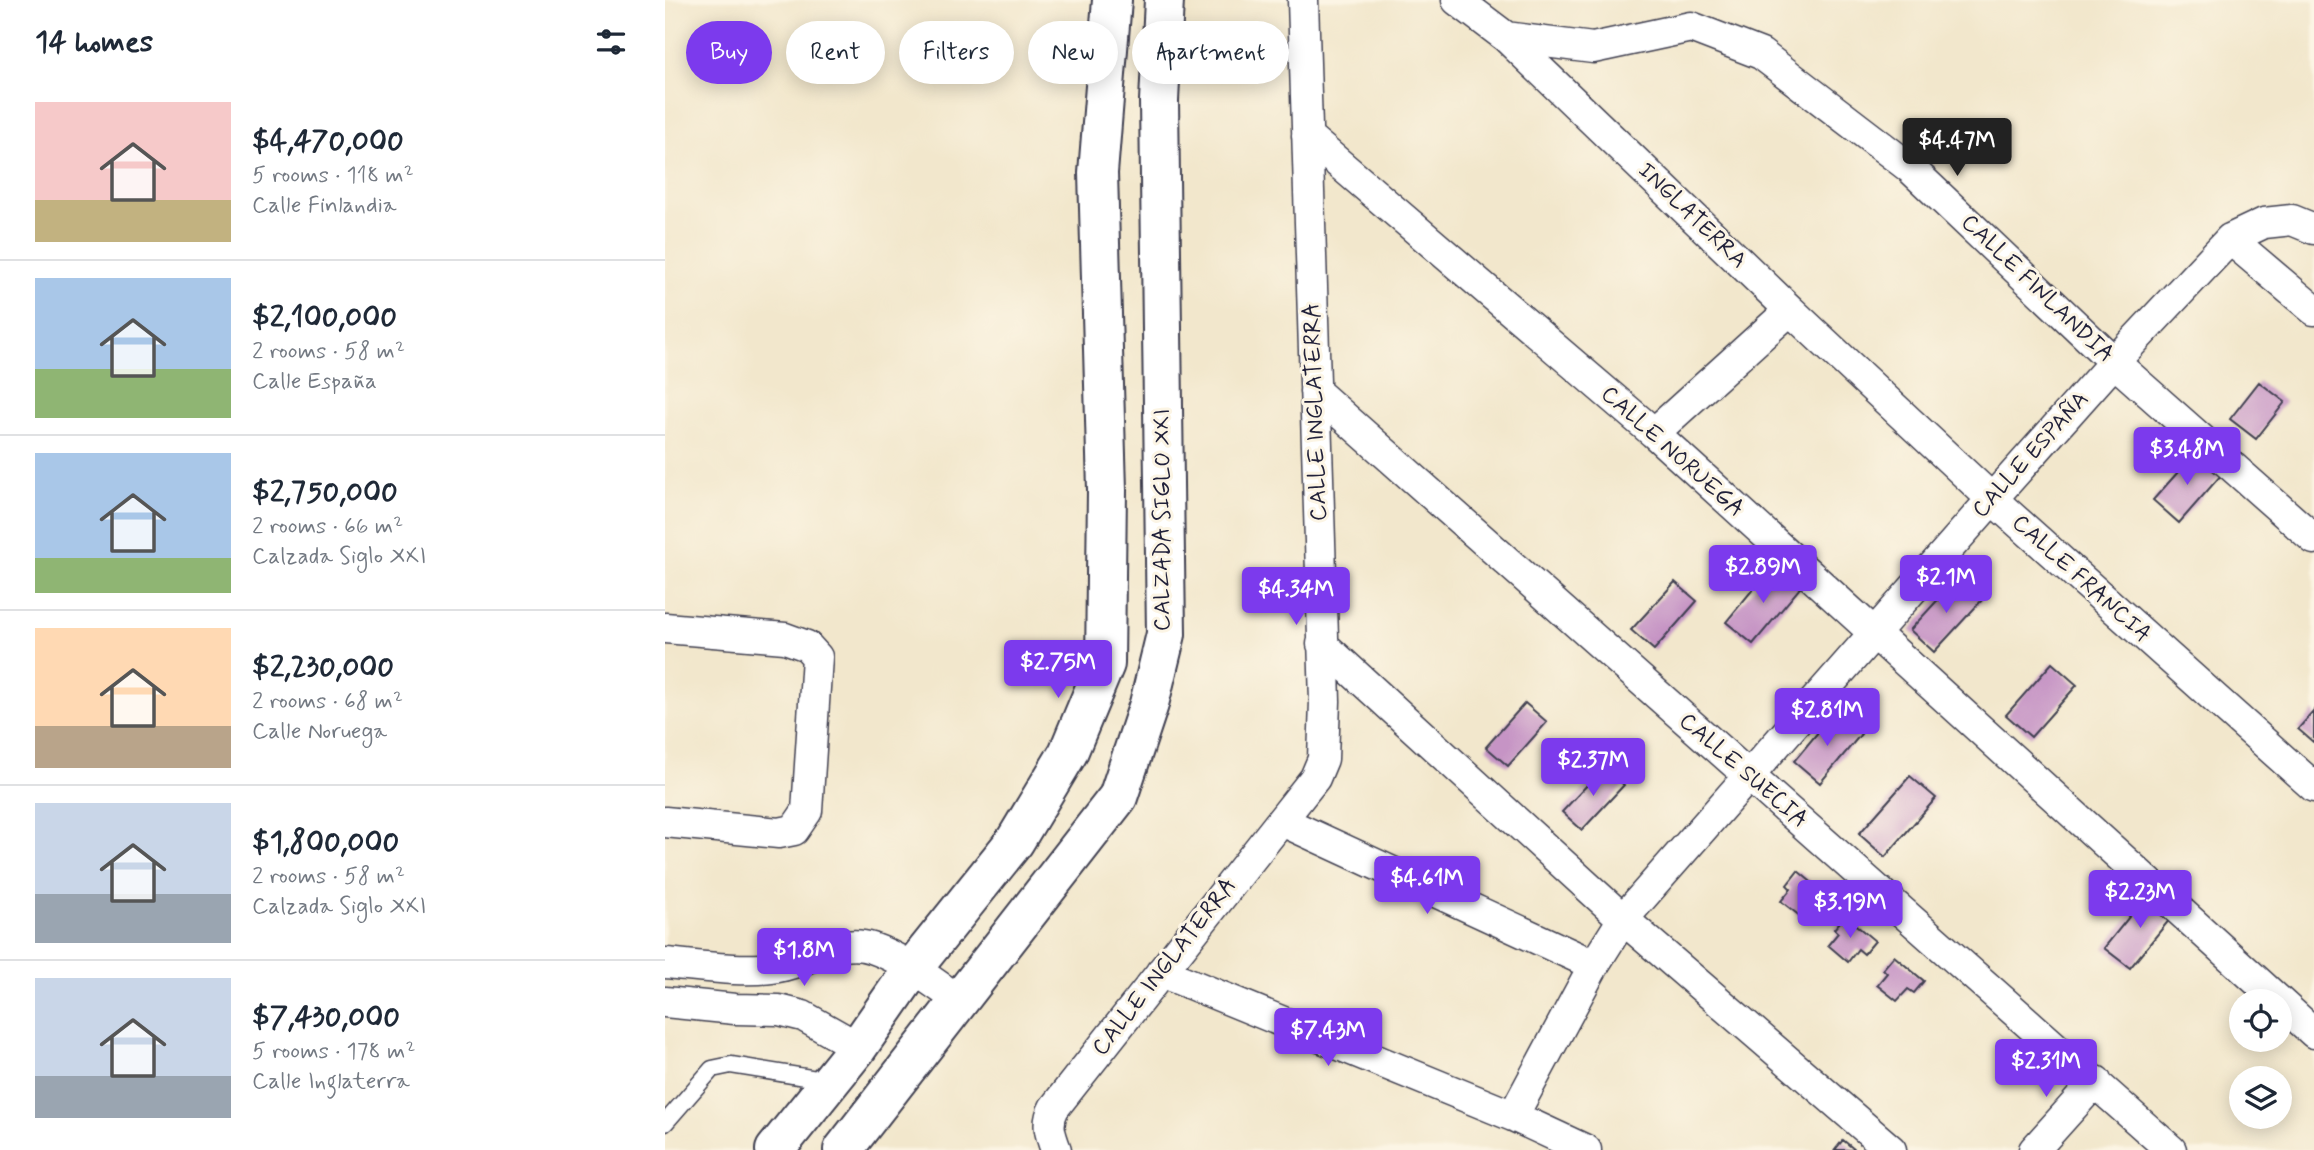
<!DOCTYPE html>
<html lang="en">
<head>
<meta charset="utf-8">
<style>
  :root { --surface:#fff; --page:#f6f6f7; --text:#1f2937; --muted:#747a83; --line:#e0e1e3; --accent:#7c3aed }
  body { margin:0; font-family:Mynerve,sans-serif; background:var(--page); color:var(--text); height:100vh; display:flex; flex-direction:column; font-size:26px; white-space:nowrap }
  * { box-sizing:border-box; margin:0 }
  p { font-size:23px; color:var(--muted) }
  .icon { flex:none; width:38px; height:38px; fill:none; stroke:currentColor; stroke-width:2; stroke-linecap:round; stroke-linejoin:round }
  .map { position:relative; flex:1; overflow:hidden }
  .side { display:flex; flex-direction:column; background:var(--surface); width:665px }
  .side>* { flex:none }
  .guide { position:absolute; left:21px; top:21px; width:665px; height:63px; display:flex; gap:14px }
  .controls { position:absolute; left:1564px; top:989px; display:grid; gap:14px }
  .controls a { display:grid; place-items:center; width:63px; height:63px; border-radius:50%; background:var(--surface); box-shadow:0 4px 18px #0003; font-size:35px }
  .price { position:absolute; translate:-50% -60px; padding:0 16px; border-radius:7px; background:var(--accent); color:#fff; font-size:23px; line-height:46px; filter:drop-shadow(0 2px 4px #0008) }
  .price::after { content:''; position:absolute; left:50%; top:42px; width:21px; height:16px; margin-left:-10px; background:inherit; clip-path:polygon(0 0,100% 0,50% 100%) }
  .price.selected { background:#222; color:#fff }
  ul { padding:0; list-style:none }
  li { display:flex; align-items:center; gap:21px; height:175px; padding:0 35px }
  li+li { border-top:2px solid var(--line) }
  li span { display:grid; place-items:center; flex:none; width:196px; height:140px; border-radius:0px; color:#555 }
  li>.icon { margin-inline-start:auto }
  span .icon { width:84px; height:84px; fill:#fffc; stroke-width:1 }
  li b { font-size:30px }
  h2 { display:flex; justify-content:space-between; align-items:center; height:84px; padding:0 35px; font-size:30px }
  .tag { padding:0 24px; border-radius:32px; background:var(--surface); box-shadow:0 4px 18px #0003; font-size:24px; line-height:63px }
  .tag.selected { background:var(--accent); color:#fff }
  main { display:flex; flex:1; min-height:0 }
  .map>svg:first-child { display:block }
  .building { fill:#c694c5 }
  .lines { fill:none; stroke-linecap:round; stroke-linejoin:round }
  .service-casing { stroke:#414051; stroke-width:19 }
  .minor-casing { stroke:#414051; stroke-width:33 }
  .secondary-casing { stroke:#414051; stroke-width:42 }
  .service { stroke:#fff; stroke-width:16 }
  .minor { stroke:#fff; stroke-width:30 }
  .secondary { stroke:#fff; stroke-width:38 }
  .labels { text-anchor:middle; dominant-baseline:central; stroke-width:6; stroke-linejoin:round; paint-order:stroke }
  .street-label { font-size:23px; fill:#22223b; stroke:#fcf5e5 }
</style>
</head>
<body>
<main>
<section class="side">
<h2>14 homes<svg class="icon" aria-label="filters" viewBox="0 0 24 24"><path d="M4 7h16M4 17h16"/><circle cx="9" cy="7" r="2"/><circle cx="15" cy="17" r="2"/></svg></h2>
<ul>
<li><span style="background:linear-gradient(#f6c9c9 70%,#c2b280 0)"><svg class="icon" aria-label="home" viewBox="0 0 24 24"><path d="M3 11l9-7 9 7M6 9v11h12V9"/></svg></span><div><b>$4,470,000</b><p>5 rooms · 118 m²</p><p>Calle Finlandia</p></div></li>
<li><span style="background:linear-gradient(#a9c7e8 65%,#8fb573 0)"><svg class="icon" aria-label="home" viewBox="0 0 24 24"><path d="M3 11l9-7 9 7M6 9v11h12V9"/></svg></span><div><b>$2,100,000</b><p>2 rooms · 58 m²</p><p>Calle España</p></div></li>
<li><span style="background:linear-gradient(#a9c7e8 75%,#8fb573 0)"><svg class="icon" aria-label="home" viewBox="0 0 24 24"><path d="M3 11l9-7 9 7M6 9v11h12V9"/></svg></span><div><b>$2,750,000</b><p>2 rooms · 66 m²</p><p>Calzada Siglo XXI</p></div></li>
<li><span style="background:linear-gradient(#ffd9b3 70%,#b9a48a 0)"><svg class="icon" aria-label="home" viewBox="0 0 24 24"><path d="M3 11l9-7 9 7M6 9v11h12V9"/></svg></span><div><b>$2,230,000</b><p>2 rooms · 68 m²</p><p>Calle Noruega</p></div></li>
<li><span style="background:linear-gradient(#c9d6e8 65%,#9aa5b1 0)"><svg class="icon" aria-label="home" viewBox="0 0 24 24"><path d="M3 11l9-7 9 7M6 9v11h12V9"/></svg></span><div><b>$1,800,000</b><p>2 rooms · 58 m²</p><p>Calzada Siglo XXI</p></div></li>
<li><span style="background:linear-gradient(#c9d6e8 70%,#9aa5b1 0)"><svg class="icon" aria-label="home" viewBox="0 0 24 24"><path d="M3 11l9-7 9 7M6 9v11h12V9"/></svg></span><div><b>$7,430,000</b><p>5 rooms · 178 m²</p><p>Calle Inglaterra</p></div></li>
</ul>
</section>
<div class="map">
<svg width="1649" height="1150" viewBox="0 0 1649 1150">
  <rect width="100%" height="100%" fill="#fcf5e5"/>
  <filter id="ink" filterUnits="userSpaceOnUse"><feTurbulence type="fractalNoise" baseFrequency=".0143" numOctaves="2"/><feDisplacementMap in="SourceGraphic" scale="14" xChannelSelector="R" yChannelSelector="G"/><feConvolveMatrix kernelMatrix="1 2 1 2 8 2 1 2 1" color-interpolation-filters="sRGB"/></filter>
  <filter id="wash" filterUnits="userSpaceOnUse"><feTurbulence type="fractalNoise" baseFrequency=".00686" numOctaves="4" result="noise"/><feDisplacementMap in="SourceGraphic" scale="28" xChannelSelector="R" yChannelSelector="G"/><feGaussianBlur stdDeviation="1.57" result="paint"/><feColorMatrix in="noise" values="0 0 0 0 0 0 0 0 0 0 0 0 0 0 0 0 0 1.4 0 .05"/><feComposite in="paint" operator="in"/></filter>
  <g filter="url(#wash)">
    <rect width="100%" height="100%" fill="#f2e7cc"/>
    <g id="blocks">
      <path class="building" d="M1594,382l26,20 -29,37 -26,-20z
        M1531,452l26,22 -43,49 -26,-23z
        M1107,566l28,22 -47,56 -27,-22z
        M1293,578l24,22 -48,52 -24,-22z
        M1010,582l22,19 -43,49 -23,-20z
        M1387,663l25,22 -46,52 -25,-22z
        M860,703l22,19 -39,44 -22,-19z
        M1649,711v29l-1,2 -15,-13z
        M1170,712l26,22 -41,49 -26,-22z
        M939,767l20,18 -42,45 -20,-18z
        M1245,776l26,22 -51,59 -26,-23z
        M1133,871l30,25 -10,14 -6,-5 -11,12 -20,-16 10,-12 -4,-4z
        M1484,892l26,21 -45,55 -26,-20z
        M1180,916l30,25 -11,13 -6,-5 -10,13 -20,-17 10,-12 -4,-4z
        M1229,956l30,25 -10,12 -6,-4 -11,12 -20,-16 10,-12 -4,-4z
        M1178,1140l12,10h-20z"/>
    </g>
  </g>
  <g filter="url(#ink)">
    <use href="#blocks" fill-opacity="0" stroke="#414051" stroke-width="2"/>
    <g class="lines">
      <defs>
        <path id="service" d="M0,1123l47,-54 19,-4 98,16"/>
        <path id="minor" d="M792,0l49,37 284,273 -136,123
          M841,37l87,11 98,-21 70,27 149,114 204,194 200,177
          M642,136l347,297 625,568
          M1565,239l84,71
          M1125,310l202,189 322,288
          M650,391l856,759
          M0,628l120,10 22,8 10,11 -10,154 -13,19 -15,3 -114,-11
          M657,644l301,275 268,231
          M617,821l312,144
          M0,963c35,3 79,10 113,4 31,-5 61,-30 94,-19 32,11 60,34 88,53
          M496,972l352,144
          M0,1002l70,7 44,1 24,6 55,31
          M1615,1002l34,31
          M391,1150c-6,-16 -10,-27 -2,-42l261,-330 8,-19 2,-58 -22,-701
          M921,1150l-73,-34 81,-151 29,-46 369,-420 122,-137 116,-123 34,-16 28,-3 22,9
          M1369,1150l62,-69"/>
        <path id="secondary" d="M110,1150l83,-103 55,-79 102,-127 53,-88 37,-89 2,-174 -9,-317 14,-173
          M178,1150l275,-353 31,-93 17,-70 -7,-533 5,-101"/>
      </defs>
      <use href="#service" class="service-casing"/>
      <use href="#minor" class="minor-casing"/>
      <use href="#secondary" class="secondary-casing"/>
      <use href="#service" class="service"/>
      <use href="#minor" class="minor"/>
      <use href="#secondary" class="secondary"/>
    </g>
  </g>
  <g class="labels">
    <g class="street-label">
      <text transform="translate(1027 216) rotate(44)">INGLATERRA</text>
      <text transform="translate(1372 289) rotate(44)">CALLE FINLANDIA</text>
      <text transform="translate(651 412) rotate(-92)">CALLE INGLATERRA</text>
      <text transform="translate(1007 452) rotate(42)">CALLE NORUEGA</text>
      <text transform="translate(1366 455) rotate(-48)">CALLE ESPAÑA</text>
      <text transform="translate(498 520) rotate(-90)">CALZADA SIGLO XXI</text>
      <text transform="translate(1416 579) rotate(42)">CALLE FRANCIA</text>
      <text transform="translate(1078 771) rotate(41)">CALLE SUECIA</text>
      <text transform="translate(500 967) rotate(-52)">CALLE INGLATERRA</text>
    </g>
  </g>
</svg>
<div class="controls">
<a><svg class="icon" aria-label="locate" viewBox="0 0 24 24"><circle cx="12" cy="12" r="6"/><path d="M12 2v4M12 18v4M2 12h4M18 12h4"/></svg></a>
<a><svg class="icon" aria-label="layers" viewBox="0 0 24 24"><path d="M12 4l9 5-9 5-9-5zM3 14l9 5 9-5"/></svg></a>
</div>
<b class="price selected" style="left:1292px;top:178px">$4.47M</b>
<b class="price" style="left:1522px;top:487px">$3.48M</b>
<b class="price" style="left:1098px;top:605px">$2.89M</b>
<b class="price" style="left:1281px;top:615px">$2.1M</b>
<b class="price" style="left:631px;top:627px">$4.34M</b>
<b class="price" style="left:393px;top:700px">$2.75M</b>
<b class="price" style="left:1162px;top:748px">$2.81M</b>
<b class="price" style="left:928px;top:798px">$2.37M</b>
<b class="price" style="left:762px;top:916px">$4.61M</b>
<b class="price" style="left:1475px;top:930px">$2.23M</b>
<b class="price" style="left:1185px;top:940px">$3.19M</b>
<b class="price" style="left:139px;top:988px">$1.8M</b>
<b class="price" style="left:663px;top:1068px">$7.43M</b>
<b class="price" style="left:1381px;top:1099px">$2.31M</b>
<div class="guide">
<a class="tag selected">Buy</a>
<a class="tag">Rent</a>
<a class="tag">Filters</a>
<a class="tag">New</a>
<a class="tag">Apartment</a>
</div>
</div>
</main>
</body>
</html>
